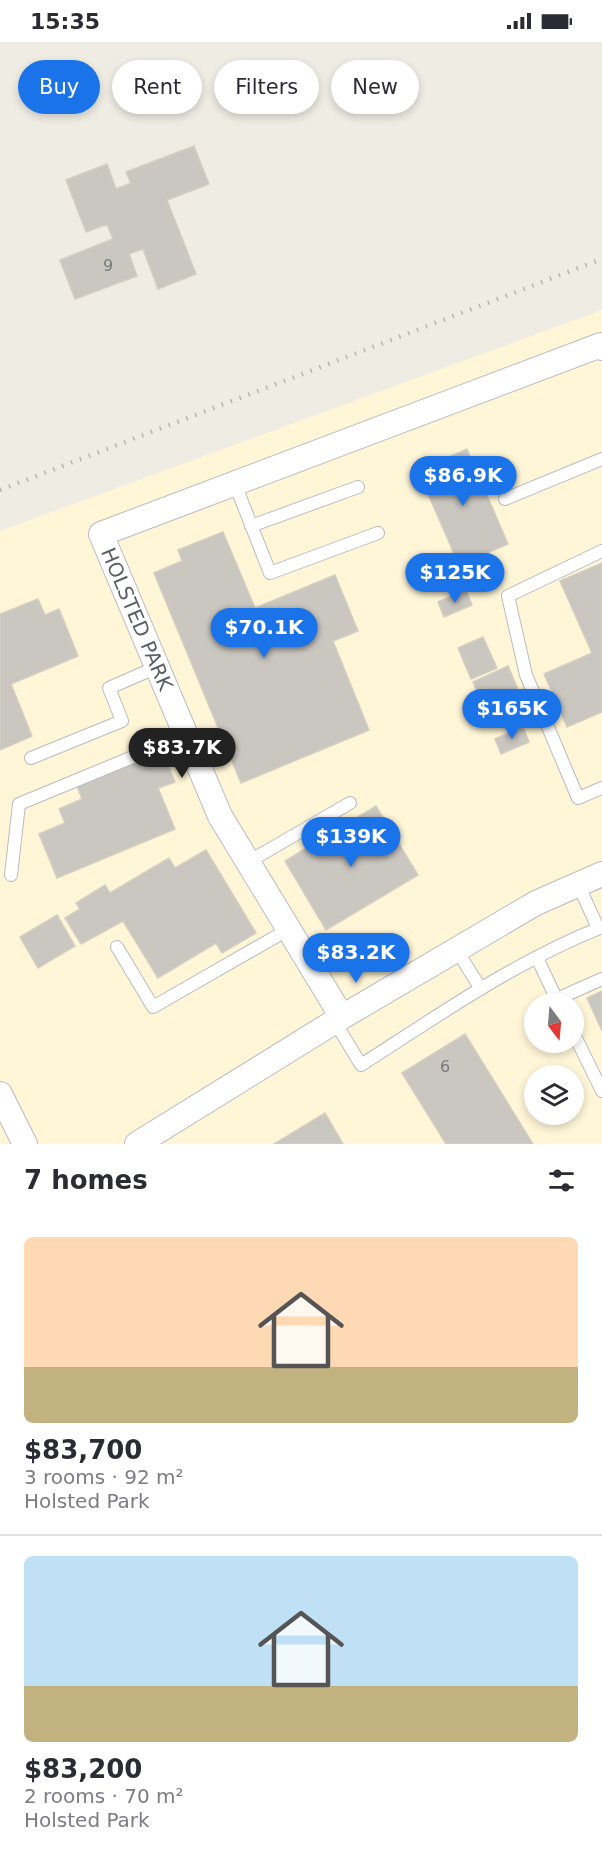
<!DOCTYPE html>
<html lang="en">
<head>
<meta charset="utf-8">
<style>
  :root { --surface:#fff; --page:#f7f7f7; --text:#2b2b33; --muted:#7c7c81; --line:#e1e1e2; --accent:#1a73e8 }
  body { margin:0; font-family:"DejaVu Sans",sans-serif; background:var(--page); color:var(--text); height:100vh; display:flex; flex-direction:column; font-size:22px; white-space:nowrap }
  * { box-sizing:border-box; margin:0 }
  p { font-size:20px; color:var(--muted) }
  .icon { flex:none; width:33px; height:33px; fill:none; stroke:currentColor; stroke-width:2; stroke-linecap:round; stroke-linejoin:round }
  .map { position:relative; height:1102px; overflow:hidden }
  .panel { display:flex; flex-direction:column; background:var(--surface); flex:1 }
  .panel>* { flex:none }
  .top-card { position:absolute; left:18px; top:18px; width:567px; height:54px; display:flex; gap:12px }
  .needle { width:39px; rotate:164deg }
  .fabs { position:absolute; left:524px; top:951px; display:grid; gap:12px }
  .fabs a { display:grid; place-items:center; width:60px; height:60px; border-radius:50%; background:var(--surface); box-shadow:0 3px 9px #0003; font-size:30px }
  .price { position:absolute; translate:-50% -51px; padding:0 14px; border-radius:21px; background:var(--accent); color:#fff; font-size:20px; line-height:39px; filter:drop-shadow(0 2px 3px #0008) }
  .price::after { content:''; position:absolute; left:50%; top:36px; width:18px; height:14px; margin-left:-9px; background:inherit; clip-path:polygon(0 0,100% 0,50% 100%) }
  .price.selected { background:#222; color:#fff }
  ul { padding:0; list-style:none }
  li { display:grid; align-content:center; gap:12px; height:318px; padding:0 24px }
  li+li { border-top:2px solid var(--line) }
  li span { display:grid; place-items:center; height:186px; border-radius:9px; color:#555 }
  li>.icon { margin-inline-start:auto }
  span .icon { width:108px; height:108px; fill:#fffc; stroke-width:1 }
  li b { font-size:26px }
  h2 { display:flex; justify-content:space-between; align-items:center; height:72px; padding:0 24px; font-size:26px }
  .chip { padding:0 21px; border-radius:27px; background:var(--surface); box-shadow:0 3px 9px #0003; font-size:21px; line-height:54px }
  .chip.selected { background:var(--accent); color:#fff }
  .status { display:flex; justify-content:space-between; align-items:center; height:42px; padding:0 30px; background:var(--surface); direction:ltr }
  .status svg { height:16px; fill:currentColor }
  .map>svg:first-child { display:block }
  .commercial { fill:#fff6d8; fill-rule:evenodd }
  .building { fill:#cac6c0; stroke:#d4cec1; stroke-width:1.5 }
  .lines { fill:none; stroke-linecap:round; stroke-linejoin:round }
  .lane-casing { stroke:#b8bbc0; stroke-width:14 }
  .street-casing { stroke:#b8bbc0; stroke-width:26 }
  .lane { stroke:#fff; stroke-width:12 }
  .street { stroke:#fff; stroke-width:24 }
  .rail { stroke:#b4b5b6; stroke-width:4.5; stroke-dasharray:1.5 8; stroke-linecap:butt }
  .labels { text-anchor:middle; dominant-baseline:central; stroke-width:5; stroke-linejoin:round; paint-order:stroke }
  .number-label { font-size:16px; fill:#77797c }
  .street-label { font-size:20px; fill:#5b5f65; stroke:#fff }
</style>
</head>
<body>
<div class="status"><b>15:35</b><svg viewBox="0 0 49 12"><path d="M0 12V9h3v3zM5 12V6h3v6zM10 12V3h3v9zM15 12V0h3v12zM26 1h20v11H26zM47 4h2v5h-2z"/></svg></div>
<div class="map">
<svg width="602" height="1102" viewBox="0 0 602 1102">
  <rect width="100%" height="100%" fill="#efece3"/>
  <path class="commercial" d="M602,268v834h-602v-613zM534,962h39v38h-39zM534,1034h39v38h-39z"/>
  <path class="building" d="M194,104l15,38 -42,16 29,74 -38,15 -15,-40 -14,5 8,22 -62,23 -15,-39 53,-21 -6,-15 -21,8 -20,-52 41,-16 9,25 15,-6 -5,-11z
    M467,407l41,95 -49,21 -41,-94z
    M223,490l32,76 80,-33 23,56 -25,10 36,89 -128,53 -87,-210 28,-12 -4,-11z
    M602,521v149l-35,15 -23,-53 48,-21 -32,-72z
    M466,548l6,15 -28,12 -6,-15z
    M38,557l7,16 14,-6 19,47 -67,28 21,52 -32,14v-136z
    M483,595l14,31 -26,11 -13,-31z
    M508,624l16,37 -36,15 -15,-36z
    M523,685l6,15 -28,12 -6,-15z
    M162,709l13,31 -17,6 17,41 -118,49 -18,-44 26,-11 -6,-14 23,-10 -5,-13z
    M376,764l42,69 -92,55 -41,-69z
    M206,808l50,83 -34,20 -6,-10 -58,35 -35,-57 -42,23 -16,-26 15,-9 -4,-6 29,-18 5,8 59,-35 6,10z
    M57,873l18,31 -37,22 -18,-31z
    M602,949v40l-15,-33z
    M465,992l68,110h-87l-44,-71z
    M325,1071l18,31h-69z"/>
  <g class="lines">
    <defs>
      <path id="lane" d="M235,442l35,89 108,-40
        M505,457l97,-40
        M251,484l107,-39
        M602,509l-94,45 18,79 52,123 24,-10
        M31,716l91,-37 -13,-33 48,-21
        M248,820l102,-59
        M11,833l8,-71 167,-69
        M578,842l20,44
        M117,905l36,60 136,-78
        M456,907l25,40
        M537,916l22,46
        M557,957l45,-20
        M335,980l26,43c78,-50 155,-104 241,-138
        M573,990l29,59"/>
      <path id="street" d="M342,975l-122,-201 -119,-282 500,-189 1,3
        M0,1052l25,50
        M137,1102l205,-127 194,-114 66,-29"/>
    </defs>
    <use href="#lane" class="lane-casing"/>
    <use href="#street" class="street-casing"/>
    <use href="#lane" class="lane"/>
    <use href="#street" class="street"/>
    <path class="rail" d="M0,448l602,-231"/>
  </g>
  <g class="labels">
    <g class="number-label">
      <text x="108" y="223">9</text>
      <text x="445" y="1024">6</text>
    </g>
    <g class="street-label">
      <text transform="translate(137 577) rotate(67)">HOLSTED PARK</text>
    </g>
  </g>
</svg>
<div class="fabs">
<a><svg class="needle" viewBox="-14 -14 28 28"><path d="M0-13l5 13h-10z" fill="#e53935"/><path d="M0 13l5-13h-10z" fill="#7c7c81"/></svg></a>
<a><svg class="icon" aria-label="layers" viewBox="0 0 24 24"><path d="M12 4l9 5-9 5-9-5zM3 14l9 5 9-5"/></svg></a>
</div>
<b class="price" style="left:463px;top:465px">$86.9K</b>
<b class="price" style="left:455px;top:562px">$125K</b>
<b class="price" style="left:264px;top:617px">$70.1K</b>
<b class="price" style="left:512px;top:698px">$165K</b>
<b class="price selected" style="left:182px;top:737px">$83.7K</b>
<b class="price" style="left:351px;top:826px">$139K</b>
<b class="price" style="left:356px;top:942px">$83.2K</b>
<div class="top-card">
<a class="chip selected">Buy</a>
<a class="chip">Rent</a>
<a class="chip">Filters</a>
<a class="chip">New</a>
</div>
</div>
<section class="panel">
<h2>7 homes<svg class="icon" aria-label="filters" viewBox="0 0 24 24"><path d="M4 7h16M4 17h16"/><circle cx="9" cy="7" r="2"/><circle cx="15" cy="17" r="2"/></svg></h2>
<ul>
<li><span style="background:linear-gradient(#ffd9b3 70%,#c2b280 0)"><svg class="icon" aria-label="home" viewBox="0 0 24 24"><path d="M3 11l9-7 9 7M6 9v11h12V9"/></svg></span><div><b>$83,700</b><p>3 rooms · 92 m²</p><p>Holsted Park</p></div></li>
<li><span style="background:linear-gradient(#bfe0f5 70%,#c2b280 0)"><svg class="icon" aria-label="home" viewBox="0 0 24 24"><path d="M3 11l9-7 9 7M6 9v11h12V9"/></svg></span><div><b>$83,200</b><p>2 rooms · 70 m²</p><p>Holsted Park</p></div></li>
</ul>
</section>
</body>
</html>
